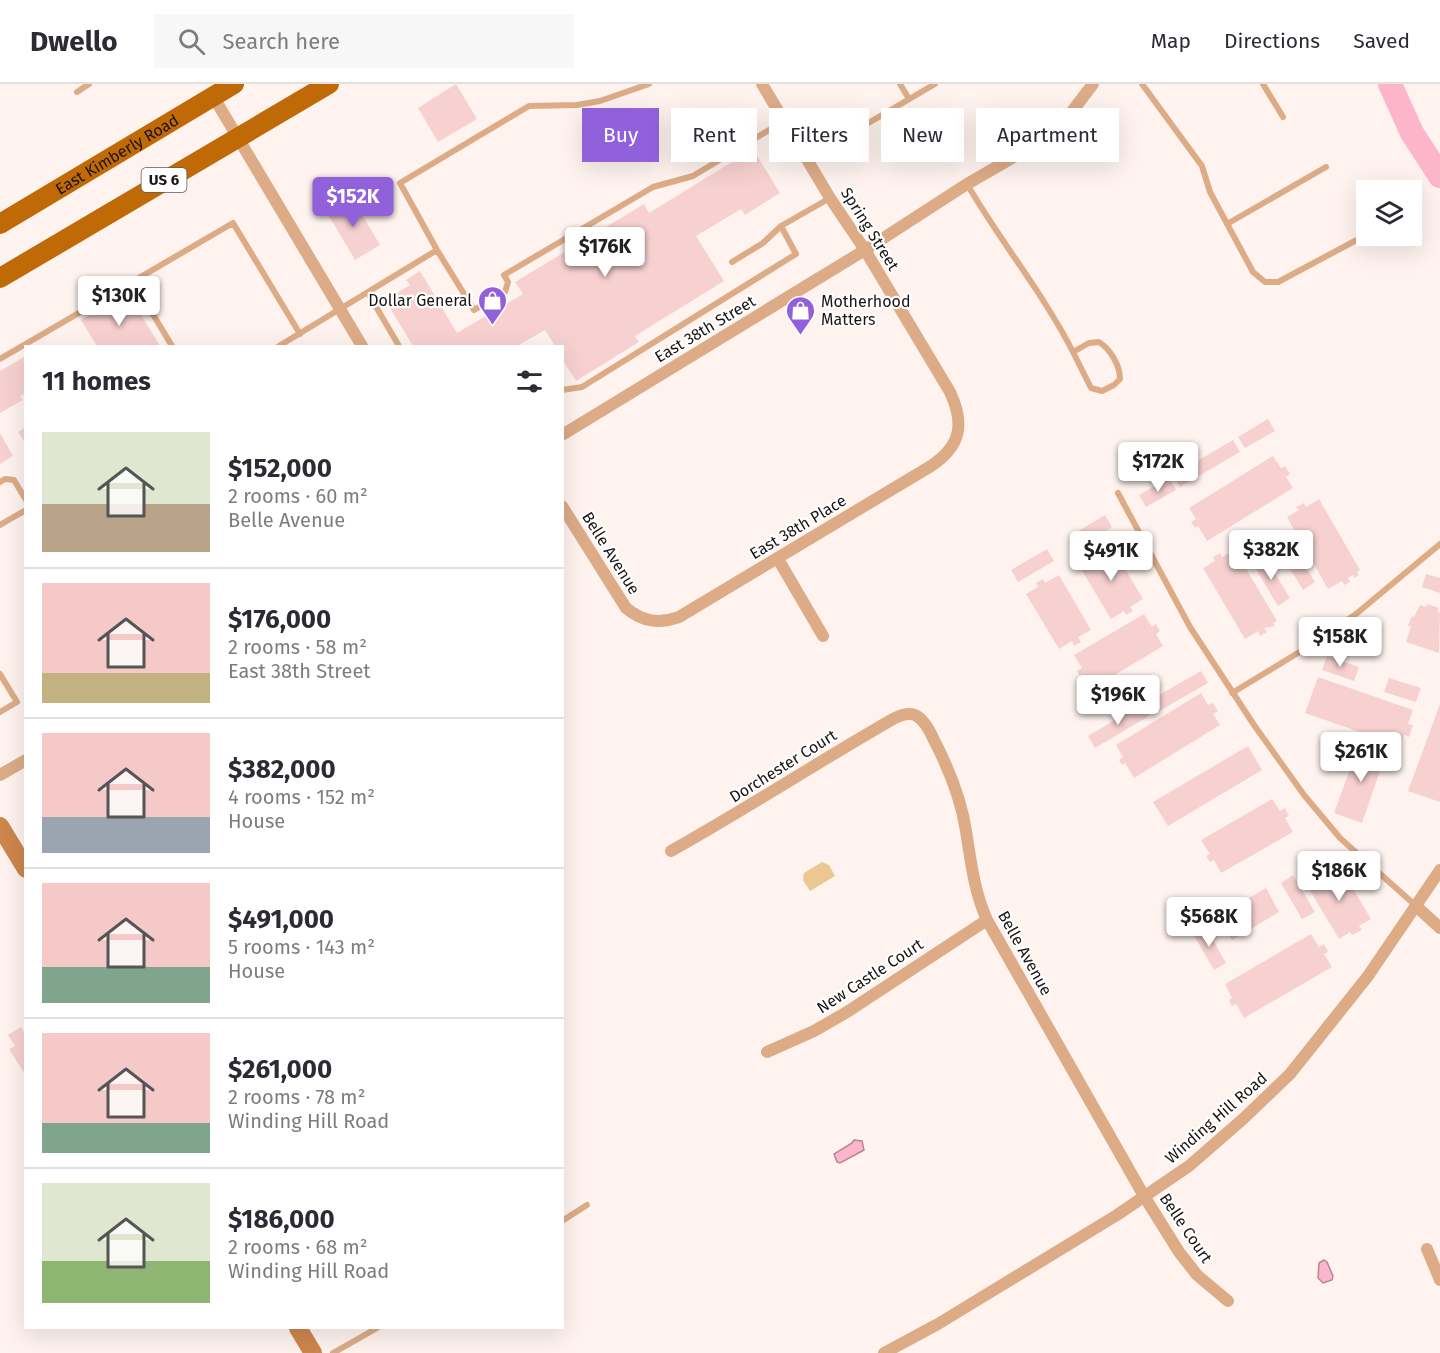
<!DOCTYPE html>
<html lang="en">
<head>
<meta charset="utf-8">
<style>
  :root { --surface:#fff; --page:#f7f7f7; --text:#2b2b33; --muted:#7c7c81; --line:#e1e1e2; --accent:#9061db }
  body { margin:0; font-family:"Fira Sans",sans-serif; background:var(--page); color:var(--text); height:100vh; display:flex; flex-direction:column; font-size:22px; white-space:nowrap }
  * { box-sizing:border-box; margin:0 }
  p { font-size:20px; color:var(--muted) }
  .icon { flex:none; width:33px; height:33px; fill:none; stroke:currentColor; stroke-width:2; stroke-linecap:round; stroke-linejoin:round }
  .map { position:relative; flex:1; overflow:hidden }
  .drawer { position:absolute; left:24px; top:261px; width:540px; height:984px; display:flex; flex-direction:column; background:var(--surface); border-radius:0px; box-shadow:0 6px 24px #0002 }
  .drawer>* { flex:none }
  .top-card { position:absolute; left:582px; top:24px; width:570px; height:54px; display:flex; gap:12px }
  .controls { position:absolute; left:1356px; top:96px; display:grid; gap:12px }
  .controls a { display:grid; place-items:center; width:66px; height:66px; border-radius:0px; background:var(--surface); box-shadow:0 6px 24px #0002; font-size:30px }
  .price { position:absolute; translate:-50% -51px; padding:0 14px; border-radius:6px; background:#fff; color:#222; font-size:20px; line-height:39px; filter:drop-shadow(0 2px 3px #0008) }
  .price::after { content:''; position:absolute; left:50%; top:36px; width:18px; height:14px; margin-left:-9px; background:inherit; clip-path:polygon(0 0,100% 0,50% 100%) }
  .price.active { background:var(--accent); color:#fff }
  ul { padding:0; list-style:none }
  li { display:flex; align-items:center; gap:18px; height:150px; padding:0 18px }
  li+li { border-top:2px solid var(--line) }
  li span { display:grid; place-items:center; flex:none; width:168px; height:120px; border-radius:0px; color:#555 }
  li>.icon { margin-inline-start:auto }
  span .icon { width:72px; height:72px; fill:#fffc; stroke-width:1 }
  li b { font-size:26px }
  h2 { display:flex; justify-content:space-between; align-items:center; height:72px; padding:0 18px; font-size:26px }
  .chip { padding:0 21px; border-radius:0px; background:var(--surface); box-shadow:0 6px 24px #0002; font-size:21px; line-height:54px }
  .chip.active { background:var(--accent); color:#fff }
  header { display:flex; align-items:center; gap:36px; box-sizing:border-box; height:84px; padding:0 30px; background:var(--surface); border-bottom:2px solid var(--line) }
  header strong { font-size:28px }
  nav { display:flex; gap:33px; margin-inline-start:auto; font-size:21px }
  .search { width:420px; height:54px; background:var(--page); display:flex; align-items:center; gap:15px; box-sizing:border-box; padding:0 21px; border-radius:0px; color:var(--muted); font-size:22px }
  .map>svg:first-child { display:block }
  .green { fill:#ebc892 }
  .water { fill:#fcb5cb; stroke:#b88594; stroke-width:1.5 }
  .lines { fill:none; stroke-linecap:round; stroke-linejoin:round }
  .river { stroke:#fcb5cb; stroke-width:24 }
  .building { fill:#f7d1d0 }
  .lane { stroke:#ddac87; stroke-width:6 }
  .street { stroke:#ddac87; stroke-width:12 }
  .secondary { stroke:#cd864c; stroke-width:18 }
  .primary { stroke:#c06907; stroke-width:20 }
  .labels { text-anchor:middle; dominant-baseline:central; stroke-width:4.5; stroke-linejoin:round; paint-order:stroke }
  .shield { fill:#fff; stroke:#5f5a59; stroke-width:1.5 }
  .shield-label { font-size:15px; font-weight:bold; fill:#1a1412 }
  .street-label { font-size:16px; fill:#1a1412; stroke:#fff }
  .poi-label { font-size:16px; fill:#1a1412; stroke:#fff; text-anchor:end }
</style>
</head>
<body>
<header>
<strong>Dwello</strong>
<div class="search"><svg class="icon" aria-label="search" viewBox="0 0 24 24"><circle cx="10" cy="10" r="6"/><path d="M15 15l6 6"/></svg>Search here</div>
<nav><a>Map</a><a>Directions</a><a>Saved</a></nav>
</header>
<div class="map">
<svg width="1440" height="1269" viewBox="0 0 1440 1269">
  <rect width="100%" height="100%" fill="#fef3ef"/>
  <path class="green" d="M822,778l7,3 6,11 -25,15 -7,-11 1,-7z"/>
  <path class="water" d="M854,1056l8,1 2,9 -24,13 -3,-1 -3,-8 18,-11z
    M1324,1176l3,2 6,14 -1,4 -9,3 -5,-5 1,-15z"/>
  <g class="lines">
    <path class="river" d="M1390,0l22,49 28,43"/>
  </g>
  <path class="building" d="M456,0l21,35 -39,23 -20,-34z
    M753,65l27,44 -35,22 -4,-6 -45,27 28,45 -89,55 4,6 -63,39 -14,-22v-13h-7l-10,-16 -28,16h-104l-28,-46 25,-15 -4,-5 14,-9 37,62 66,-39 -8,-12 129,-78 5,9z
    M351,112l29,49 -25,15 -29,-49z
    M132,216l28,46h-63l-16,-26 27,-16 5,7z
    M26,272v37l-6,3 3,4 -23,13v-42z
    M1268,335l7,12 -30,17 -7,-11z
    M26,343v17l-8,-12z
    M0,349l13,23 -13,8z
    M1233,356l7,12 -60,35 -7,-12z
    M1273,372l8,12 4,-2 5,8 -4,3 7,11 -86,53 -9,-15 -3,2 -4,-6 5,-3 -7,-11z
    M1169,394l7,12 -30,17 -7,-12z
    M1319,415l41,71 -3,2 2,3 -5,3 -1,-3 -5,3 2,4 -6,3 -2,-4 -14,8 -41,-72 12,-7 -3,-3 8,-4 2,4z
    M1105,431l7,12 -35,21 -7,-12z
    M1289,456l26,42 -12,8 -26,-43z
    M1111,461l32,54 -13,8 3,4 -7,4 -2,-4 -13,8 -33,-55 13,-7 -2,-4 6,-4 2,3z
    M1047,465l7,12 -36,21 -7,-12z
    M1235,466l42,71 -4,2 2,3 -11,2 3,4 -7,4 -2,-5 -13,8 -42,-71 12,-7 -2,-4 7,-4 2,4z
    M1264,472l26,42 -12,8 -26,-43z
    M1426,490l14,4v15l-18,-6z
    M1059,491l32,55 -13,7 3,5 -7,4 -2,-5 -13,8 -33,-55 12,-7 -2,-4 7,-4 2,4z
    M1427,520l12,4 -2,4 3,1 -1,40 -33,-11 5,-16h-3l4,-10 2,1 6,-12 6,2z
    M1144,530l8,13 4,-3 4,7 -4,3 7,12 -70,42 -7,-12 -5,2 -4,-7 5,-3 -8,-13z
    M1327,572l32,11 -5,14 -32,-11z
    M1201,587l7,12 -54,31 -7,-12z
    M1318,593l95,33 -5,14 5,1 -4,12 -5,-2 -4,11 -95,-33z
    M1389,594l32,10 -5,14 -32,-10z
    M1201,609l7,12 5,-2 5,8 -5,3 7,11 -86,53 -9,-15 -3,2 -3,-5 4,-3 -7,-12z
    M1142,620l7,12 -54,32 -7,-12z
    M1440,620v98l-32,-11z
    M1360,658l27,9 -25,72 -28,-10z
    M1248,662l14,24 -94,56 -15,-24z
    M1272,715l8,12 5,-3 4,8 -4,2 8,14 -72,41 -7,-13 -4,2 -4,-6 4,-2 -9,-14z
    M1339,781l32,54 -12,7 3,4 -10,5 -2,-3 -11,7 -33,-55 13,-7 -2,-3 8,-5 1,3z
    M1293,791l22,37 -13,7 -21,-36z
    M1266,804l13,24 -47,28 -14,-24z
    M1205,842l21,37 -12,7 -21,-36z
    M1311,850l8,13 5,-3 4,8 -4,2 8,13 -88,51 -8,-14 -4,2 -3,-6 3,-2 -7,-14z
    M21,943l5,9v40l-17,-27 6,-3 -7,-11z"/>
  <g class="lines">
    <path class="lane" d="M649,0l-49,17 -23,4 -48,1 -129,77 37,67 37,60 31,-18 3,-10 -4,-7 149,-88 40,-11 91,-55
      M900,0l9,15
      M1142,0l60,82 8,26 43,80 12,10h13l88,-47
      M1263,0l20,33
      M77,8l12,-8
      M807,75l128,-75
      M967,100c33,57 76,109 106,168
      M1227,140l99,-57
      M732,178l31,-19 18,-17 49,-28
      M133,197l39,65
      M368,209l31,53
      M1099,258c11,7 21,23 21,37l-6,6 -12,6 -11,-3 -18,-36 16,-9z
      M279,262l158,-96
      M0,275l233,-136 67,111
      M562,306l20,-3 214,-133 -15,-28
      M0,398l5,-3 9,1 12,20
      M1118,409l72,134 64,98 50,70 36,43 75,67
      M0,441l26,-15
      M0,590l17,28 -17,10
      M1232,609l74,-45 50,-34 84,-70
      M562,1137l25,-16
      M333,1269l44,-25"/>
    <path class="street" d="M213,12l149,250
      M562,351l303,-185 102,-66 78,-45 19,-17 29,-38
      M562,422l64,102c17,14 33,16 53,9l252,-151c30,-20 34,-42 19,-74l-85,-142 -35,-52 -68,-114
      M778,475l45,77
      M0,691l26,-15
      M671,767c75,-42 147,-89 222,-132 6,-3 14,-7 22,-4 9,4 15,16 19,25 15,29 27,58 32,91 5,31 8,60 21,89l157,276 35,56 18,23 31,26
      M1416,822l24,22
      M767,968l47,-21 33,-19 140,-92
      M1427,1165l13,31
      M884,1269l54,-29 179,-109 72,-49 54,-47 47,-45 78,-98 72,-106"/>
    <path class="secondary" d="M0,742l26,43
      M298,1244l15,25"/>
    <g class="primary">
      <path id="s1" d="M0,140l234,-140"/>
      <path d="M0,194l329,-194"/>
    </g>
  </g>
  <defs>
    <symbol id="shop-pin" viewBox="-11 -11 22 30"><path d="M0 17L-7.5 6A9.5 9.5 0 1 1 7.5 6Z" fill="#9061db" stroke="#fff"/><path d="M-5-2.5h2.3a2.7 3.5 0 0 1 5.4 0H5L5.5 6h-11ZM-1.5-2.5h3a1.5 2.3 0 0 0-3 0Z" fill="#fff"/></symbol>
  </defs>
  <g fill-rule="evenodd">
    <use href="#shop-pin" x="476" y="200" width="33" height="45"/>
    <use href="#shop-pin" x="784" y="210" width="33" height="45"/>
  </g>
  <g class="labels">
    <rect class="shield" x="141.5" y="84" width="45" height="24" rx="4.5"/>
    <g class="shield-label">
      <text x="164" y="96">US 6</text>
    </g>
    <g class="street-label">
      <text stroke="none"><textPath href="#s1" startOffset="136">East Kimberly Road</textPath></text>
      <text transform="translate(870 145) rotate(58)">Spring Street</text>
      <text transform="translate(705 245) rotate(-31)">East 38th Street</text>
      <text transform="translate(798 443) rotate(-31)">East 38th Place</text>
      <text transform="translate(611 469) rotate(58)">Belle Avenue</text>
      <text transform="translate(783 682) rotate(-32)">Dorchester Court</text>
      <text transform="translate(1025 869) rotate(61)">Belle Avenue</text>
      <text transform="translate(870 892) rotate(-33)">New Castle Court</text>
      <text transform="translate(1216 1034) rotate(-41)">Winding Hill Road</text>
      <text transform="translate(1186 1144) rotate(56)">Belle Court</text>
    </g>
    <g class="poi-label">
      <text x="472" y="216">Dollar General</text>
      <text x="821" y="217" text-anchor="start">Motherhood<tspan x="821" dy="18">Matters</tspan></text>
    </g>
  </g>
</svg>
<div class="controls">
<a><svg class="icon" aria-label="layers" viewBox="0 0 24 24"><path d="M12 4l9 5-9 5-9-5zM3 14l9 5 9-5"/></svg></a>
</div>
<b class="price active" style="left:353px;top:144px">$152K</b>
<b class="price" style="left:605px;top:194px">$176K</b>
<b class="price" style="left:119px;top:243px">$130K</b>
<b class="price" style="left:1158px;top:409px">$172K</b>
<b class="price" style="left:1271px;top:497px">$382K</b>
<b class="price" style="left:1111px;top:498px">$491K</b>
<b class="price" style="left:1340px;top:584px">$158K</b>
<b class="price" style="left:1118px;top:642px">$196K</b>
<b class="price" style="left:1361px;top:699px">$261K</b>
<b class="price" style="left:1339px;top:818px">$186K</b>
<b class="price" style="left:1209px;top:864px">$568K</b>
<div class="top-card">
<a class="chip active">Buy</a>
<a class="chip">Rent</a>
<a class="chip">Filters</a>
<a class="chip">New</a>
<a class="chip">Apartment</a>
</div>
<section class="drawer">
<h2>11 homes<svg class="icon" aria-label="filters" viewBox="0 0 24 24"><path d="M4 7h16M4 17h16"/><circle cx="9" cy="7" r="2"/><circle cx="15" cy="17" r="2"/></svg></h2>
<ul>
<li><span style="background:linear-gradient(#dfe7d0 60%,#b9a48a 0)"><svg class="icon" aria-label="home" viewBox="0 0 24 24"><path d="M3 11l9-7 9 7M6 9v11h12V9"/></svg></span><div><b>$152,000</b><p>2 rooms · 60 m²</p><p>Belle Avenue</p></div></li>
<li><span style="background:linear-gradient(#f6c9c9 75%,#c2b280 0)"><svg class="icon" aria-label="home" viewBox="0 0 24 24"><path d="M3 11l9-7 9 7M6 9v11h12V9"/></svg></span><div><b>$176,000</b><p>2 rooms · 58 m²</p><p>East 38th Street</p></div></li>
<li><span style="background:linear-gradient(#f6c9c9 70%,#9aa5b1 0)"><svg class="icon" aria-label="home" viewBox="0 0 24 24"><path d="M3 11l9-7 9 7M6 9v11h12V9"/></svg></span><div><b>$382,000</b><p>4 rooms · 152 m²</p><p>House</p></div></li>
<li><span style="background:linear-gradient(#f6c9c9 70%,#7fa58c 0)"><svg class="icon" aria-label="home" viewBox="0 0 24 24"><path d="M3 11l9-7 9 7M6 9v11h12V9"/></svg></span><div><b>$491,000</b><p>5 rooms · 143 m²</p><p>House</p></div></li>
<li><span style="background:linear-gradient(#f6c9c9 75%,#7fa58c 0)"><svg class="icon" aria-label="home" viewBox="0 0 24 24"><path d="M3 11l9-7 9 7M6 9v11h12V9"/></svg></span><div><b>$261,000</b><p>2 rooms · 78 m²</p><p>Winding Hill Road</p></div></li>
<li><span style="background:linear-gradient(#dfe7d0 65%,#8fb573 0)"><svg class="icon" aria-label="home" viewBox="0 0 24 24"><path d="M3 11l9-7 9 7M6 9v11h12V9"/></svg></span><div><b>$186,000</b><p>2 rooms · 68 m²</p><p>Winding Hill Road</p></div></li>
</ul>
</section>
</div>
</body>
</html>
